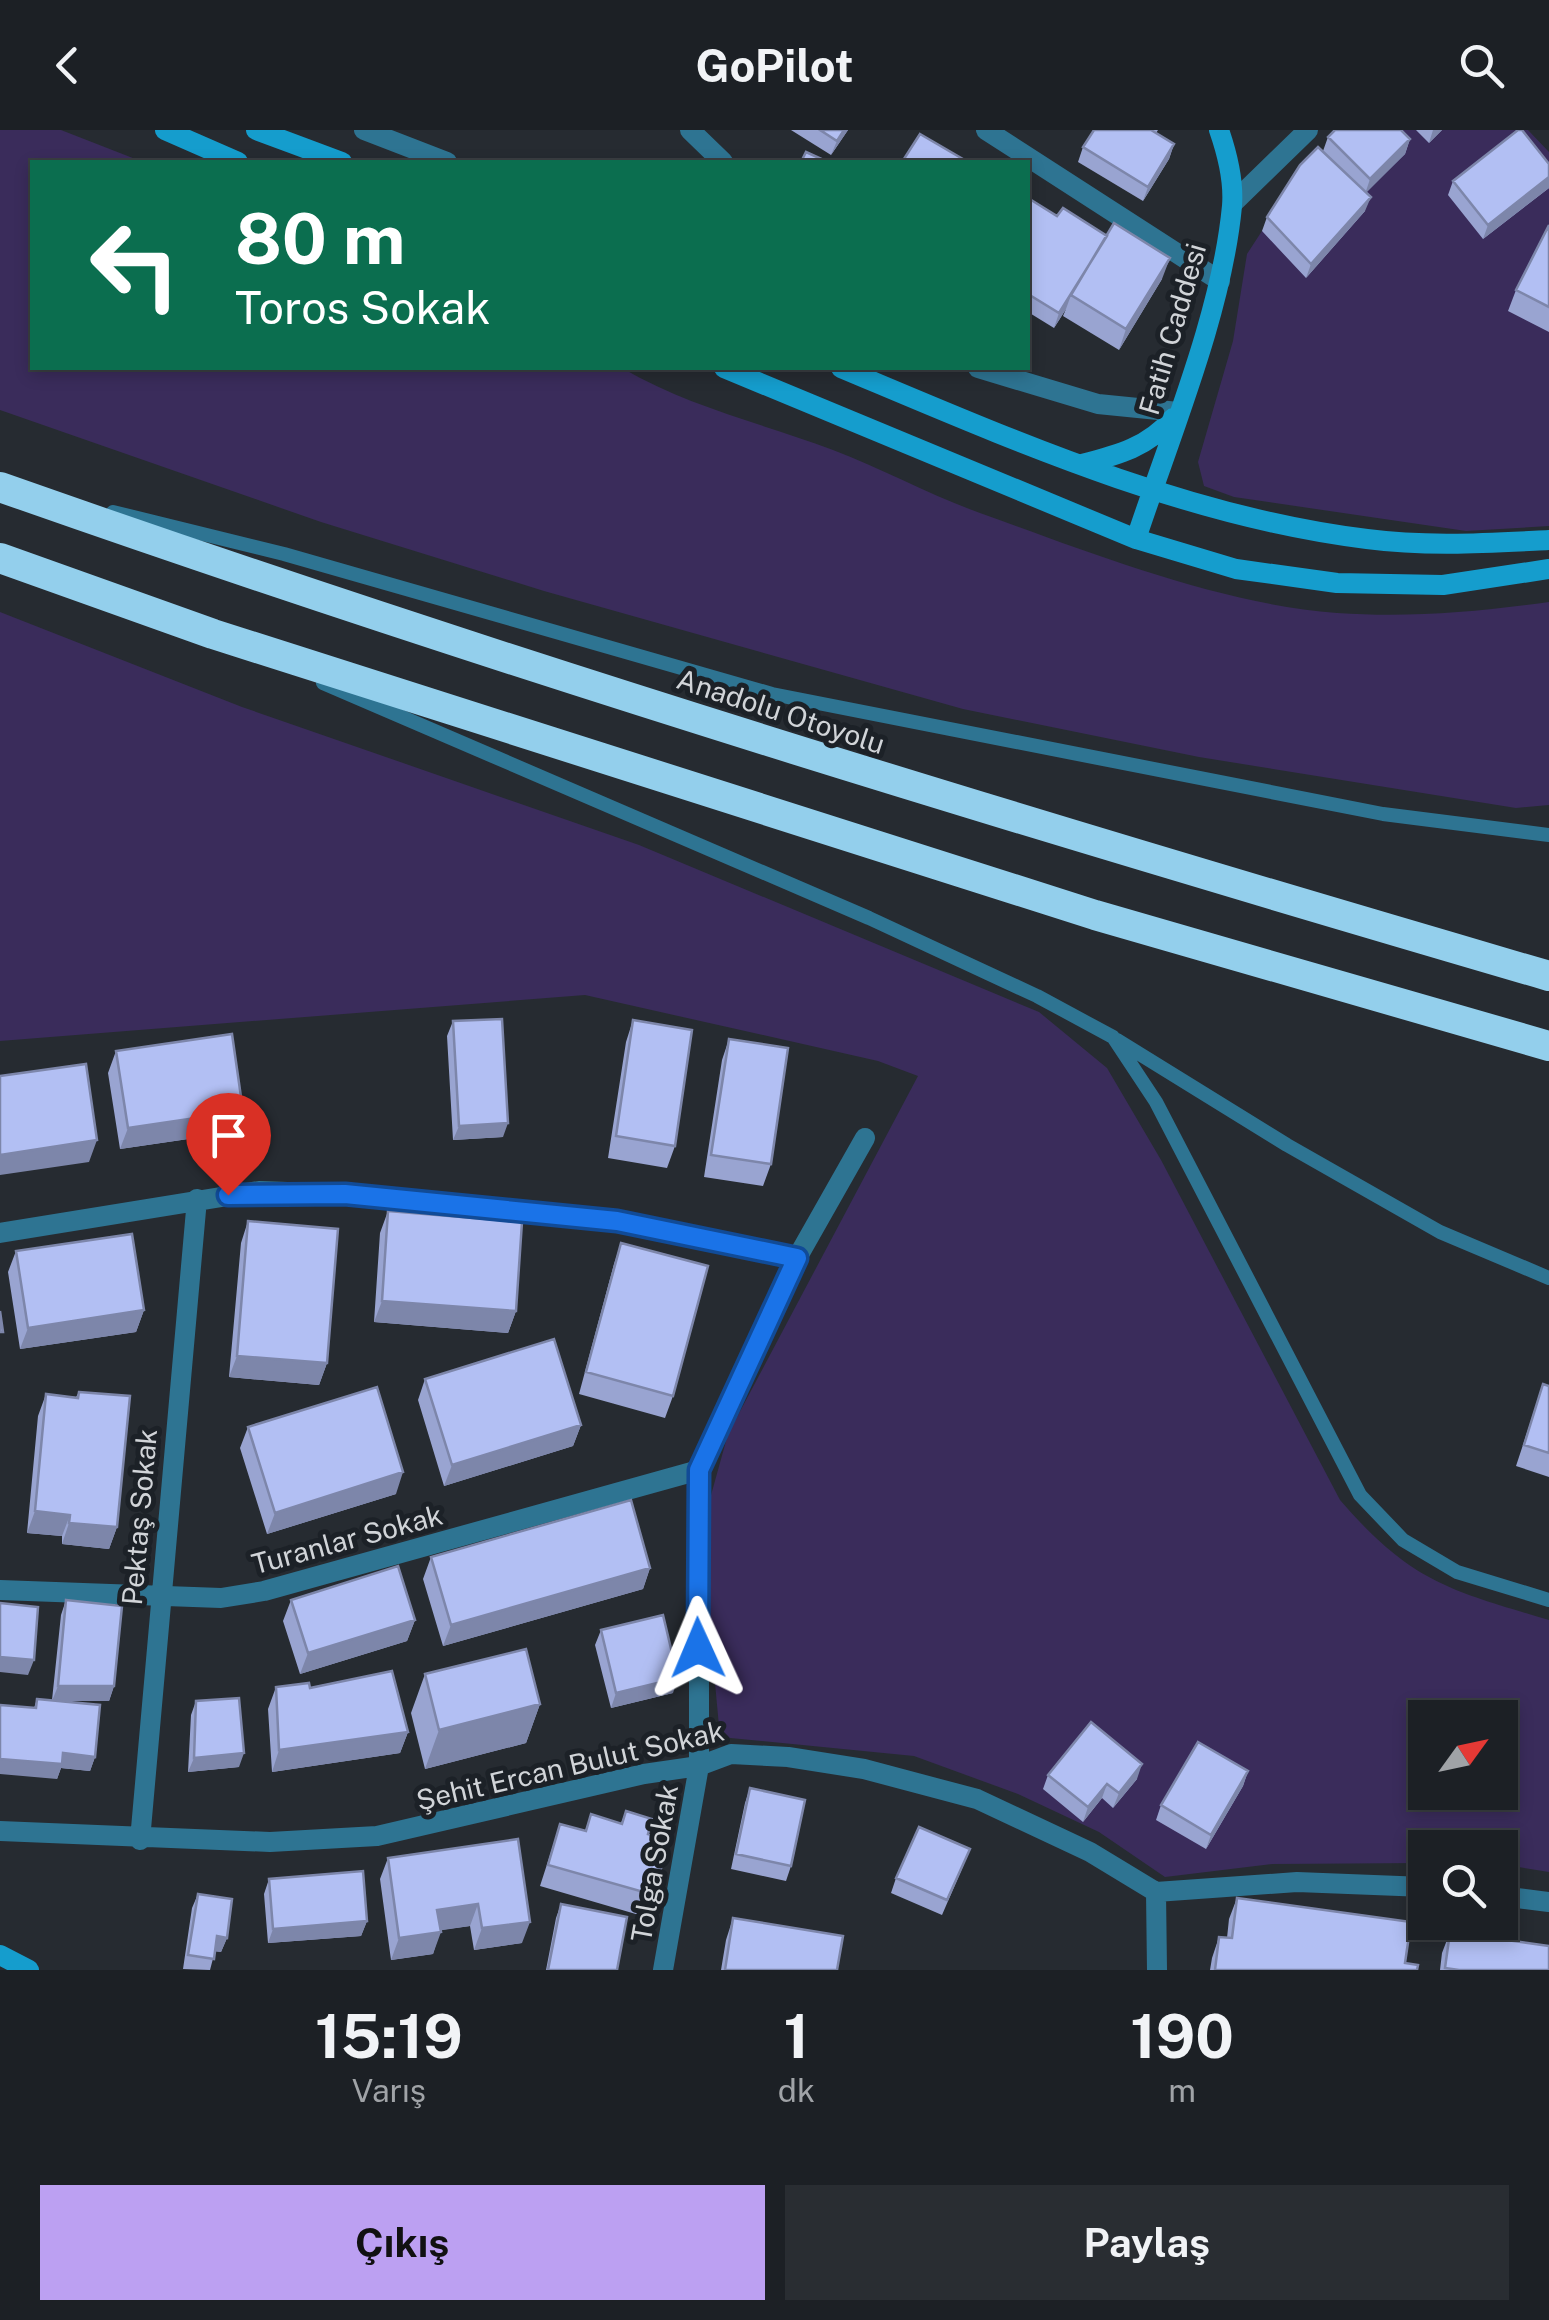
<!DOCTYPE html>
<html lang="tr">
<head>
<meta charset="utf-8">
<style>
	:root { --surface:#1c2025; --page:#292d32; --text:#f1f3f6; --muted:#a0a3a7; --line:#3a3e42; --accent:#bca0f2 }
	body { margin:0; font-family:"Public Sans",sans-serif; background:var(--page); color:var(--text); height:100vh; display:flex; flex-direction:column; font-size:38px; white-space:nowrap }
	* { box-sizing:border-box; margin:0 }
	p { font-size:32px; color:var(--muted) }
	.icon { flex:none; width:55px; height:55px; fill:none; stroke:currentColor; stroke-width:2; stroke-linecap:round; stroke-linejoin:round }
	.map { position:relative; height:1840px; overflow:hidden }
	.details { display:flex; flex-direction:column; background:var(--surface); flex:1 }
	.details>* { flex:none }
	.top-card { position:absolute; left:30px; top:30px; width:1000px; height:210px; border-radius:0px; box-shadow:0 5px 15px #0003,0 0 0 2px var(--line); background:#0b6e4f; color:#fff; overflow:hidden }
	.needle { width:65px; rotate:57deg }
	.fabs { position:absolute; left:1408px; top:1570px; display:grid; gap:20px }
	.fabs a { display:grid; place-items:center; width:110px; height:110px; border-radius:0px; background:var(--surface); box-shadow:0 5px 15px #0003,0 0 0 2px var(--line); font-size:50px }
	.pin { position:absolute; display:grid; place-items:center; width:85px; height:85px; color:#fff; margin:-102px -42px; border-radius:50% 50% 50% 0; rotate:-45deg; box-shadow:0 0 10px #0007 }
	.pin .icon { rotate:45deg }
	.me { position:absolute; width:110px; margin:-55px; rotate:359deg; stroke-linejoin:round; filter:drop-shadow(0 0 8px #0008) }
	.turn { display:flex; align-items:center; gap:35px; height:210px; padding:0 40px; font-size:45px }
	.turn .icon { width:130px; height:130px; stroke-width:2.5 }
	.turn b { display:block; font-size:70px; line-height:85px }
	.eta { display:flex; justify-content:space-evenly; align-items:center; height:170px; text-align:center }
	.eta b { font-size:60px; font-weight:700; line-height:70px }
	.primary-button { display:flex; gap:20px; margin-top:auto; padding:20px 40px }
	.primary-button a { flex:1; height:115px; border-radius:0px; background:var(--accent); color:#111; font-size:40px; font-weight:700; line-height:115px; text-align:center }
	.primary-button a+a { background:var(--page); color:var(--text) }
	header { display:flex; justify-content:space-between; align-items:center; height:130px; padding:0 40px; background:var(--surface); font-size:45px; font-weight:700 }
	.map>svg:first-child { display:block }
	.green { fill:#3a2c5b; fill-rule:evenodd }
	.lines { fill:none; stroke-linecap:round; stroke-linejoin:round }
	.lane { stroke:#2e7492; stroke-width:14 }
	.street { stroke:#2e7492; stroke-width:20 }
	.secondary { stroke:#159dcd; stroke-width:20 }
	.highway { stroke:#93cfec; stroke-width:30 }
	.wall { fill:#99a4d1 }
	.shaded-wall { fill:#7d86aa }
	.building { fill:#b2bff3; stroke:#7d86aa; stroke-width:2.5 }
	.route-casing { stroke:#114b97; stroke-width:25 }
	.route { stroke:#1a73e8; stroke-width:18 }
	.labels { text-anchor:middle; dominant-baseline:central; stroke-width:10; stroke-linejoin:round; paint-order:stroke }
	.street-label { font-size:28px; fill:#d1d4d8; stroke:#1c2127 }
</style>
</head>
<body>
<header><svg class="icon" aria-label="back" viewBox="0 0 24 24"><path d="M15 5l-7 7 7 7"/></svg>GoPilot<svg class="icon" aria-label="search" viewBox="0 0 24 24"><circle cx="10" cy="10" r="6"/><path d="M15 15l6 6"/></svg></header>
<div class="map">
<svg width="1549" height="1840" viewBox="0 0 1549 1840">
	<rect width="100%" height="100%" fill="#262b31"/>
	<path class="green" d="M 0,0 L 61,0 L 143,32 L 32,32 L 32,238 L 622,238 C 689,277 761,293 833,320 C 883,339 930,365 980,383 C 1091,423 1219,474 1337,483 C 1409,488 1478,482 1549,472 L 1549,675 L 1516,678 L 1199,627 L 963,579 L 544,461 L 321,392 L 0,280 Z
		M 1344,0 L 1528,0 L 1549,22 L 1549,396 L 1466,401 L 1234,367 L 1204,356 L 1198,332 L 1233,211 L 1247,124 L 1295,50 Z
		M 0,482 L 242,577 L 639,715 L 1039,882 L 1107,938 L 1161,1030 L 1340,1370 C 1411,1452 1449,1460 1549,1490 L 1549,1742 L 1500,1734 L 1500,1718 L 1425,1718 L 1425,1733 L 1273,1734 L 1165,1747 L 1099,1702 L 1018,1664 L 914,1626 L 720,1607 L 708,1477 L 708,1376 L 728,1304 L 918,946 L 878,931 L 585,865 L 0,911 ZM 1425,1588 L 1500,1588 L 1500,1662 L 1425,1662 Z"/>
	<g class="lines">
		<path class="lane" d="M 113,382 L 284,424 L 772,564 L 1383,684 L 1549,705
			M 323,553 L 869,788 L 1037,866 L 1113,907 L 1156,972 L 1360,1365 L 1403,1410 L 1457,1442 L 1549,1470
			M 1117,910 L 1287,1015 L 1440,1102 L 1549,1148"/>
		<path class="street" d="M 364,0 L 447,32
			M 690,0 L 723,32
			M 986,0 L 1220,151
			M 1233,73 L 1308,0
			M 978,238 L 1098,274 L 1178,282
			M 0,1103 L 259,1061 L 345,1064 L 617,1091 L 797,1128
			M 0,1460 L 221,1468 L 264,1461 L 699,1340
			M 0,1701 L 270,1712 L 377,1706 L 644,1644 L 699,1636 L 731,1624 L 788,1627 L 864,1639 L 977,1669 L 1090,1722 L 1156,1762 L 1297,1752 L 1425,1757
			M 140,1710 L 197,1069
			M 1156,1762 L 1157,1840
			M 1500,1766 L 1549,1772
			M 663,1840 L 699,1636 L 699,1340 L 797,1128 L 865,1008"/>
		<path class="secondary" d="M 165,0 L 238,32
			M 256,0 L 342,32
			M 724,238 L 1136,409 L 1236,439 L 1337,453 L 1443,455 L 1549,439
			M 841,238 C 1008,308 1185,387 1367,409 C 1428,417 1488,413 1549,410
			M 1082,334 C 1118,325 1148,317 1173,288
			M 1136,409 C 1170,306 1222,183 1232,76 C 1234,51 1227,23 1219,0
			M 0,1825 L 29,1840"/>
		<path class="highway" d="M 0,357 C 511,537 1029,694 1549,846
			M 0,428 L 213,504 L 1095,785 L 1549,916"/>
	</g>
	<path class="wall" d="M 791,0 L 848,0 L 831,25 Z
		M 1094,0 L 1158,0 L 1156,3 L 1174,14 L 1169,29 L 1143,71 L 1078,32 L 1083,17 Z
		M 1416,0 L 1442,0 L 1429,13 Z
		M 1328,7 L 1410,9 L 1405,24 L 1366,62 L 1365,81 L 1306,148 L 1262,101 L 1267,87 L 1323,21 Z
		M 1549,34 L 1549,58 L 1483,109 L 1448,65 L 1453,51 Z
		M 1028,68 L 1162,149 L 1119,220 L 1063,186 L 1066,179 L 1054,198 L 1028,182 Z
		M 1549,95 L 1549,202 L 1508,181 L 1516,160 Z
		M 633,890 L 675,1016 L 667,1038 L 608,1028 L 626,912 Z
		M 453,891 L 503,1007 L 453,1010 L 447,906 Z
		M 729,909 L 771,1034 L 763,1056 L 704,1047 L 722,930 Z
		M 116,921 L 243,981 L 236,1002 L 120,1019 L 108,943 Z
		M 388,1081 L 516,1181 L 508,1203 L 374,1192 L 380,1103 Z
		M 248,1091 L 327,1233 L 319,1255 L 229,1247 L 241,1113 Z
		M 621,1113 L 673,1266 L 665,1288 L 579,1264 L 614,1134 Z
		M 16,1121 L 144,1180 L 136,1202 L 20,1219 L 8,1142 Z
		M 425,1249 L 581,1295 L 573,1316 L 444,1356 L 418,1270 Z
		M 1543,1254 L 1549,1256 L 1549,1347 L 1516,1336 Z
		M 79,1262 L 117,1397 L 109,1419 L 62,1414 L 62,1406 L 27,1403 L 38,1286 L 46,1264 L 76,1267 Z
		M 248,1297 L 396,1364 L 267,1404 L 240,1318 Z
		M 431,1427 L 650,1438 L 643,1459 L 443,1516 L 423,1449 Z
		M 66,1470 L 114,1556 L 109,1571 L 54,1571 L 95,1627 L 90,1641 L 61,1638 L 57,1649 L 34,1578 L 37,1569 L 52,1570 L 61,1485 Z
		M 291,1470 L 415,1490 L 407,1511 L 300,1544 L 283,1491 Z
		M 601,1500 L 673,1563 L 611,1578 L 595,1515 Z
		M 425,1544 L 540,1574 L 526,1613 L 425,1639 L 411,1583 Z
		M 276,1557 L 310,1558 L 408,1602 L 400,1623 L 272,1642 L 268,1579 Z
		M 196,1571 L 239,1637 L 188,1642 L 191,1585 Z
		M 1248,1641 L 1243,1656 L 1206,1719 L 1156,1690 L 1161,1675 Z
		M 1048,1645 L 1137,1649 L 1113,1678 L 1102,1668 L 1083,1692 L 1043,1659 Z
		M 750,1658 L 791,1736 L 786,1751 L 731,1739 L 745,1673 Z
		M 626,1681 L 648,1704 L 653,1728 L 654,1765 L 646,1787 L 540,1756 L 560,1694 L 585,1701 L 591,1684 L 621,1693 Z
		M 518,1709 L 522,1813 L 474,1820 L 470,1796 L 440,1800 L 433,1824 L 391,1830 L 380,1749 L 388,1728 Z
		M 964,1734 L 942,1785 L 891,1763 L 896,1748 Z
		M 269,1749 L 367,1791 L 361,1806 L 268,1813 L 264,1764 Z
		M 198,1764 L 227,1808 L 221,1822 L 215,1821 L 210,1840 L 183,1839 L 192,1778 Z
		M 1237,1768 L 1405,1833 L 1417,1840 L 1210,1840 L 1212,1828 L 1219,1807 L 1227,1808 L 1229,1789 Z
		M 561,1774 L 617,1840 L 546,1840 L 556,1788 Z
		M 733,1788 L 837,1840 L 721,1840 L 726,1810 Z
		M 1450,1802 L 1549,1840 L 1440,1840 L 1442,1823 Z"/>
	<path class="shaded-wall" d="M 844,0 L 848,0 L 831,25 L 837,11 Z
		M 1433,0 L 1442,0 L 1429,13 Z
		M 1410,9 L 1405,24 L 1365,64 L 1370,49 Z
		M 1174,14 L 1169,29 L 1143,71 L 1148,57 Z
		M 1549,47 L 1549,58 L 1483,109 L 1488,95 Z
		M 1371,67 L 1365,81 L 1306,148 L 1311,134 Z
		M 1170,128 L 1162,149 L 1119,220 L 1126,199 Z
		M 1071,165 L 1066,179 L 1054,198 L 1059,183 Z
		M 243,981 L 236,1002 L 120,1019 L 128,998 Z
		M 508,993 L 503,1007 L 453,1010 L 459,996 Z
		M 97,1010 L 89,1032 L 0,1045 L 0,1025 Z
		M 382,1171 L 516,1181 L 508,1203 L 374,1192 Z
		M 144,1180 L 136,1202 L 20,1219 L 28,1198 Z
		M 237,1226 L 327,1233 L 319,1255 L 229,1247 Z
		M 581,1295 L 573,1316 L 444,1356 L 452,1335 Z
		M 403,1342 L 396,1364 L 267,1404 L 275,1383 Z
		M 35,1381 L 70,1385 L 62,1406 L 27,1403 Z
		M 69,1393 L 117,1397 L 109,1419 L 62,1414 Z
		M 650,1438 L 643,1459 L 443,1516 L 451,1495 Z
		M 415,1490 L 407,1511 L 300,1544 L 308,1523 Z
		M 0,1527 L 34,1530 L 28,1545 L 0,1542 Z
		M 678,1548 L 673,1563 L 611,1578 L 616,1563 Z
		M 58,1556 L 114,1556 L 109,1571 L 52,1571 Z
		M 540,1574 L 526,1613 L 425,1639 L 439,1600 Z
		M 408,1602 L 400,1623 L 272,1642 L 279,1620 Z
		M 63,1623 L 95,1627 L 90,1641 L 61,1638 L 57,1649 L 0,1644 L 0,1629 Z
		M 244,1623 L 239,1637 L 188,1642 L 194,1628 Z
		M 1142,1634 L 1137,1649 L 1113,1678 L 1119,1663 Z
		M 1248,1641 L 1243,1656 L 1206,1719 L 1211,1705 Z
		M 1107,1654 L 1102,1668 L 1083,1692 L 1088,1677 Z
		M 478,1774 L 470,1796 L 430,1802 L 437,1780 Z
		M 367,1791 L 361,1806 L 268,1813 L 273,1799 Z
		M 530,1792 L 522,1813 L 474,1820 L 482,1798 Z
		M 441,1802 L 433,1824 L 391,1830 L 399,1808 Z
		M 217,1806 L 227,1808 L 221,1822 L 212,1821 Z"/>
	<path class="building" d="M 820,0 L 844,0 L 837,11 Z
		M 1094,0 L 1151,0 L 1174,14 L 1148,57 L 1083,17 Z
		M 1335,0 L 1401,0 L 1410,9 L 1370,49 L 1328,7 Z
		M 1518,0 L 1522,0 L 1549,34 L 1549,47 L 1488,95 L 1453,51 Z
		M 920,4 L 968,32 L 902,32 Z
		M 1318,17 L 1371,67 L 1311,134 L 1267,87 L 1300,35 Z
		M 806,22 L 828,32 L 801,32 Z
		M 1028,68 L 1057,86 L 1063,78 L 1107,106 L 1059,183 L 1028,164 Z
		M 1114,93 L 1170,128 L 1126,199 L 1071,165 Z
		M 1549,95 L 1549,177 L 1516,160 Z
		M 502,889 L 508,993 L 459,996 L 453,891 Z
		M 633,890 L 692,900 L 675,1016 L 616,1006 Z
		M 232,904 L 243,981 L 128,998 L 116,921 Z
		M 729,909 L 788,918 L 771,1034 L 711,1025 Z
		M 86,934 L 97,1010 L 0,1025 L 0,946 Z
		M 388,1081 L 522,1092 L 516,1181 L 382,1171 Z
		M 248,1091 L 338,1099 L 327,1233 L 237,1226 Z
		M 132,1104 L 144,1180 L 28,1198 L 16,1121 Z
		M 621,1113 L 708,1136 L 673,1266 L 586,1242 Z
		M 0,1181 L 3,1202 L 0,1202 Z
		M 554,1209 L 581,1295 L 452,1335 L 425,1249 Z
		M 1543,1254 L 1549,1256 L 1549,1323 L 1524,1315 Z
		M 377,1257 L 403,1342 L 275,1383 L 248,1297 Z
		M 79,1262 L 130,1266 L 117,1397 L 69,1393 L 70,1385 L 35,1381 L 46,1264 L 78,1268 Z
		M 631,1370 L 650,1438 L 451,1495 L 431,1427 Z
		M 398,1436 L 415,1490 L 308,1523 L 291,1470 Z
		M 66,1470 L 122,1476 L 114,1556 L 58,1556 Z
		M 0,1473 L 38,1477 L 34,1530 L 0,1527 Z
		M 663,1485 L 678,1548 L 616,1563 L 601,1500 Z
		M 526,1519 L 540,1574 L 439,1600 L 425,1544 Z
		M 392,1541 L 408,1602 L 279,1620 L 276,1557 L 309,1553 L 310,1558 Z
		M 239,1568 L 244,1623 L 194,1628 L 196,1571 Z
		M 37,1569 L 100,1575 L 95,1627 L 63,1623 L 62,1634 L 0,1629 L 0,1575 L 36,1578 Z
		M 1091,1592 L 1142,1634 L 1119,1663 L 1107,1654 L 1088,1677 L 1048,1645 Z
		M 1198,1612 L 1248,1641 L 1211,1705 L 1161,1675 Z
		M 750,1658 L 805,1670 L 791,1736 L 736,1724 Z
		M 626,1681 L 652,1689 L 648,1704 L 659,1707 L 653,1728 L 663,1731 L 654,1765 L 548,1735 L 560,1694 L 586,1701 L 591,1684 L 622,1694 Z
		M 919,1697 L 970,1719 L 947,1770 L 896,1748 Z
		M 518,1709 L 530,1792 L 482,1798 L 478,1774 L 437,1780 L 441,1802 L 399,1808 L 388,1728 Z
		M 363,1741 L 367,1791 L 273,1799 L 269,1749 Z
		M 198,1764 L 232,1769 L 227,1808 L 217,1806 L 214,1829 L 188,1825 Z
		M 1237,1768 L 1411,1792 L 1405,1833 L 1418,1835 L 1417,1840 L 1215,1840 L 1219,1807 L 1232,1808 Z
		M 561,1774 L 627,1787 L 617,1840 L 548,1840 Z
		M 733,1788 L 843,1806 L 837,1840 L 725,1840 Z
		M 1450,1802 L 1549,1816 L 1549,1840 L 1459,1840 L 1445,1838 Z"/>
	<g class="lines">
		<g class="route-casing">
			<path id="route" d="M 228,1065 L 345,1064 L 617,1091 L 797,1128 L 699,1340 L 698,1518"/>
		</g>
		<use href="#route" class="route"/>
	</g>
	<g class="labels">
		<g class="street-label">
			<text transform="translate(1172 199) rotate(-74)">Fatih Caddesi</text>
			<text transform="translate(781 581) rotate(18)">Anadolu Otoyolu</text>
			<text transform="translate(139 1387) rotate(-85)">Pektaş Sokak</text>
			<text transform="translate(347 1409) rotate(-15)">Turanlar Sokak</text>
			<text transform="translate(570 1635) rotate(-13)">Şehit Ercan Bulut Sokak</text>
			<text transform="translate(654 1733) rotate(-80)">Tolga Sokak</text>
		</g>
	</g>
</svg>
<div class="fabs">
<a><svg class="needle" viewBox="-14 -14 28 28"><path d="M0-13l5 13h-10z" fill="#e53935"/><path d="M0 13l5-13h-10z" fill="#a0a3a7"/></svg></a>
<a><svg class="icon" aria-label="search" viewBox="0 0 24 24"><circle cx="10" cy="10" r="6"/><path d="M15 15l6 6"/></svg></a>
</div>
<div class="pin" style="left:228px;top:1065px;background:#d93025"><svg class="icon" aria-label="arrive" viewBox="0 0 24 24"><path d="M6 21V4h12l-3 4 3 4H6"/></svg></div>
<svg class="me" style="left:698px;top:1518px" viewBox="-20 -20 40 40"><path d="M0-17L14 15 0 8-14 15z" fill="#1a73e8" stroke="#fff" stroke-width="4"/></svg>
<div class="top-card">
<div class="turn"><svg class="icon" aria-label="left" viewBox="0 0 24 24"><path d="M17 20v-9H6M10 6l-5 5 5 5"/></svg><div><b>80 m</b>Toros Sokak</div></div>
</div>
</div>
<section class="details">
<div class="eta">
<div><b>15:19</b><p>Varış</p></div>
<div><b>1</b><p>dk</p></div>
<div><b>190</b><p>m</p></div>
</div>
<div class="primary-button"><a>Çıkış</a><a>Paylaş</a></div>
</section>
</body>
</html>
